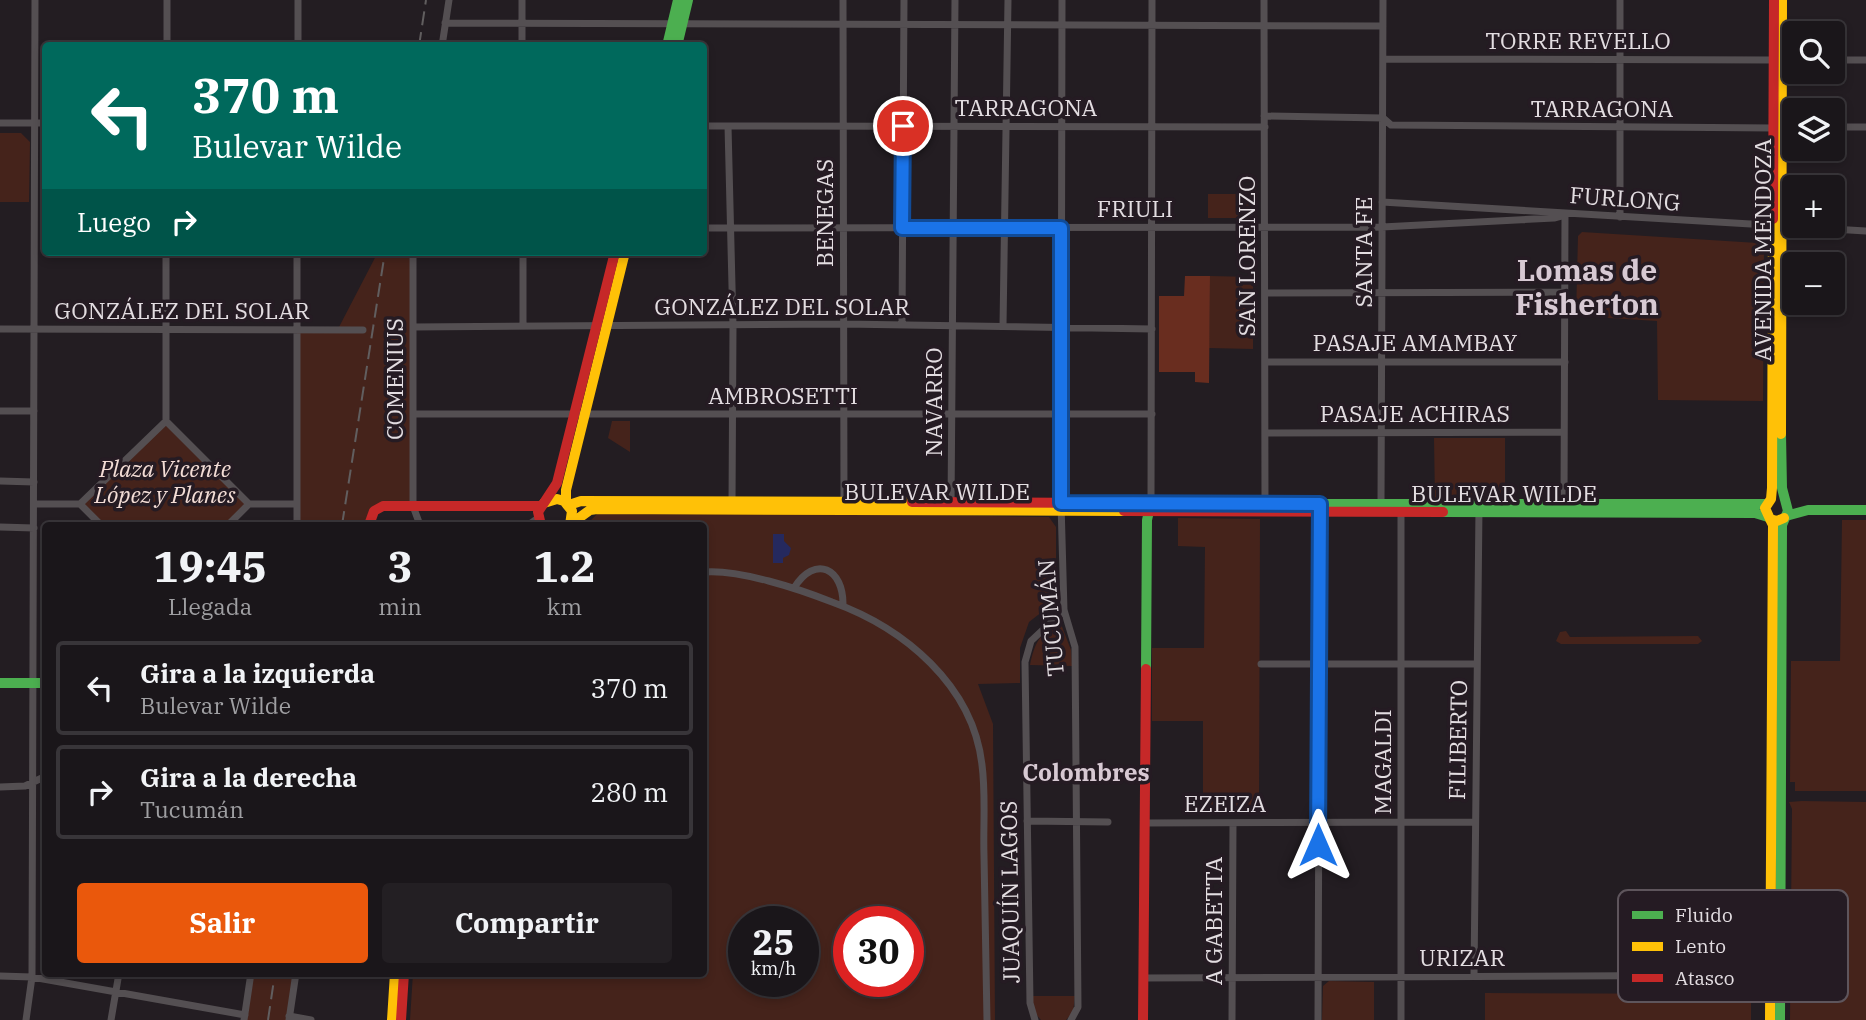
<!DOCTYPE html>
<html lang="es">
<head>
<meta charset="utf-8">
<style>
	:root { --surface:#1a161a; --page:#231f23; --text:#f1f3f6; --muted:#9f9fa2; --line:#383539; --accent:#ea580c }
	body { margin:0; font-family:"IBM Plex Serif",serif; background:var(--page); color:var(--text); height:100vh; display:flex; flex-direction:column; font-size:26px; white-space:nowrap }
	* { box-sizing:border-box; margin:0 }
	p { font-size:23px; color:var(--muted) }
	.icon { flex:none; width:38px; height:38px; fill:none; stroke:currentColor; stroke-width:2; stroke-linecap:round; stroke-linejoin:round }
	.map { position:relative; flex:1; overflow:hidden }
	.drawer { position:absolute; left:42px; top:522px; width:665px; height:455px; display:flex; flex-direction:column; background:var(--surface); border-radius:7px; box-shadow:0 4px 10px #0003,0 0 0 2px var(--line) }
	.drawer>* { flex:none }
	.guide { position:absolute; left:42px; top:42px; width:665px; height:214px; border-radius:7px; box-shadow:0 4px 10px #0003,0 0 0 2px var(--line); background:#00695c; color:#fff; overflow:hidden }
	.tools { position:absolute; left:1782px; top:21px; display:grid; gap:14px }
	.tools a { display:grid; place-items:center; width:63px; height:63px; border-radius:7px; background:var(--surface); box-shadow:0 4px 10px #0003,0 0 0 2px var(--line); font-size:35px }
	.speed { position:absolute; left:728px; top:906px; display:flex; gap:14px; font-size:35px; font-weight:700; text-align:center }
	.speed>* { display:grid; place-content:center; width:91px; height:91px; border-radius:50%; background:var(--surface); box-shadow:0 4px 10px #0003,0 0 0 2px var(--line); line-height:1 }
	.speed small { font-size:18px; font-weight:400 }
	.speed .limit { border:10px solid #d22; background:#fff; color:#111 }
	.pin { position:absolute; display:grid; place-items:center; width:60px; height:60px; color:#fff; margin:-30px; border:4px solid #fff; border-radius:50%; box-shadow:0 2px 7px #0007 }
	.me { position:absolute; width:77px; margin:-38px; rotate:0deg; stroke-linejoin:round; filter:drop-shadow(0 0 5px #0008) }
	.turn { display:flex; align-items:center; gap:24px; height:147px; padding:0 35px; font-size:32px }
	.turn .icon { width:91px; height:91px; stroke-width:2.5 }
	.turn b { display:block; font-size:49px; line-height:60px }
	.then { display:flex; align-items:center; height:66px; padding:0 35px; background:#0003; gap:14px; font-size:26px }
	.eta { display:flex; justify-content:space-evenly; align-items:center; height:119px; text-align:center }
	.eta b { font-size:42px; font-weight:700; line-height:49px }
	.cta { display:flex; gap:14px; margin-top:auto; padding:14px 35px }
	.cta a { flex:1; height:80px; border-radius:7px; background:var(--accent); color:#fff; font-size:28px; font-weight:700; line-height:80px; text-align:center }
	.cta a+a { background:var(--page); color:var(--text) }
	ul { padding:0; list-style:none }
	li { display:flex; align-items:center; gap:21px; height:94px; margin:0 14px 10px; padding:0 21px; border:4px solid var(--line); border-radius:7px }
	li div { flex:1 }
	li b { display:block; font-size:26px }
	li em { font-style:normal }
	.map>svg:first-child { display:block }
	.green { fill:#45231b; fill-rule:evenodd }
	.forest { fill:#692d1f }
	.water { fill:#25295e }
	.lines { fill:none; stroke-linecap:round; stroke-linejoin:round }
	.street { stroke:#544f52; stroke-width:7 }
	.fast { stroke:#4caf50; stroke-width:10 }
	.slow { stroke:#ffc107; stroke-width:10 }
	.jam { stroke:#c62828; stroke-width:10 }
	.rail { stroke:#615e5f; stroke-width:2; stroke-dasharray:14 7; stroke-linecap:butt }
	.route-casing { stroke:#114b97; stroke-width:18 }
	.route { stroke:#1a73e8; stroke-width:12 }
	.labels { text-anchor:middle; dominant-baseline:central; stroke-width:7; stroke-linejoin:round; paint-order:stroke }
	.street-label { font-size:23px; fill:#e3dde1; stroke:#251b23 }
	.park-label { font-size:23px; font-style:italic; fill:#f3ddd6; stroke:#251b23 }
	.neighbourhood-label { font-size:24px; font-weight:bold; fill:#d7c9d3; stroke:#251b23 }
	.district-label { font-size:30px; font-weight:bold; fill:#d7c9d3; stroke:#251b23 }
	.key { fill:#251b23; stroke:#5e555c; stroke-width:2 }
	.key-label { font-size:19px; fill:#e3dde1 }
</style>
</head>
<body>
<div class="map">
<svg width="1866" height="1020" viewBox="0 0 1866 1020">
	<rect width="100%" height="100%" fill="#231d22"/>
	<path class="green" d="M 0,133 L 21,133 L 30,142 L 29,202 L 0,202 Z
		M 1208,194 L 1253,194 L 1253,218 L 1208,218 Z
		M 1582,232 L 1758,243 L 1764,249 L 1763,401 L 1658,400 L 1657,321 L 1576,316 L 1578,236 Z
		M 378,252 L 413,252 L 413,506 L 383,506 L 369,525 L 297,525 L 297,329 L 338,329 Z
		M 1210,276 L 1253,277 L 1253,349 L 1209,348 Z
		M 166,421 L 249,504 L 228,525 L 101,525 L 80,504 Z
		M 612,421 L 630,421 L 630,452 L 608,438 Z
		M 1434,438 L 1505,438 L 1505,500 L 1435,501 Z
		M 826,513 L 1049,517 L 1056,527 L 1056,601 L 1029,622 L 1020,648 L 1020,683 L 978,684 L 993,724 L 995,1020 L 410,1020 L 413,973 L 704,973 L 704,525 L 586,525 L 597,514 ZM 744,922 L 803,922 L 803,982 L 744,982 ZM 849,922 L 908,922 L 908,982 L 849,982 Z
		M 1178,518 L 1260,519 L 1259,811 L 1203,811 L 1203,721 L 1152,721 L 1152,648 L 1204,648 L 1205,547 L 1178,546 Z
		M 1842,520 L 1866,520 L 1866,791 L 1795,791 L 1795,782 L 1790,782 L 1791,661 L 1840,661 Z
		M 1061,624 L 1071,650 L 1072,666 L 1030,665 C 1034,645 1040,630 1061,624 Z
		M 1566,631 L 1570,637 L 1698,636 L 1702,641 L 1698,644 L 1561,644 L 1556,641 L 1560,632 Z
		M 1802,801 L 1866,802 L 1866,1020 L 1790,1020 L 1792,809 L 1789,802 Z
		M 251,973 L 296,973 L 289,1020 L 244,1020 Z
		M 1329,981 L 1374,982 L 1374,1020 L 1322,1020 L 1323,986 Z
		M 1485,993 L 1751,994 L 1751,1020 L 1485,1020 Z
		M 1032,996 L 1075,996 L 1073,1012 L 1066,1020 L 1041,1020 L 1034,1012 Z"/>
	<path class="forest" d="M 1185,276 L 1210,276 L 1209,383 L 1195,382 L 1195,372 L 1159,372 L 1159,296 L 1184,296 Z"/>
	<path class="water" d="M 773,534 L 784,534 L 784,541 L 791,548 L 789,555 L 783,558 L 783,563 L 773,563 Z"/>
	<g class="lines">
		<path class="street" d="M 522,0 L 522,46
			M 843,0 L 844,507
			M 1062,0 L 1061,503 L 1064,610 L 1075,647 L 1078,1007 L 1071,1020
			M 1264,0 L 1265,507
			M 445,23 L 1383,26
			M 167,46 L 167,0
			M 298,46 L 298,0
			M 442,46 L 449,0
			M 1383,59 L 1773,60
			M 1782,60 L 1794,60
			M 1832,60 L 1866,60
			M 1264,116 L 1383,118 L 1391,125 L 1773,128
			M 0,123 L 46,123
			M 704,126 L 1265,127
			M 728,126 L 733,326 L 732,504
			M 1781,127 L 1794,127
			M 1832,127 L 1866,127
			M 1382,202 L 1866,231
			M 1620,217 L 1620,0
			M 704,228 L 1382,227 L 1554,218 L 1565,215
			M 413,252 L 413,506 L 420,525
			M 523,252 L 523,326
			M 1265,293 L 1565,292
			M 902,325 L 904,0
			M 1003,326 L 1008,0
			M 413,327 L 844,324 L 1152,329
			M 0,329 L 363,330
			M 1265,362 L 1565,362
			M 0,411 L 34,411
			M 413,414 L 1152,414
			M 166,421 L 166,252
			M 1265,433 L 1564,432
			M 0,481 L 34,482
			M 1151,503 L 1152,0
			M 34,504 L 80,504
			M 1381,504 L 1383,0
			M 1564,505 L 1565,215
			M 951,507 L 955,0
			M 101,525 L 80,504 L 166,421 L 249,504 L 297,504
			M 228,525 L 249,504
			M 297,525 L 297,252
			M 528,525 L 538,518
			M 0,527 L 34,528
			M 704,572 C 739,569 799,589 832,602 C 904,628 973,685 982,765 C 986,795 983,826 984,856 C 985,910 986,965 987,1020
			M 794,588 C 815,554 844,568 843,606
			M 1261,664 L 1477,664
			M 0,787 L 25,786 L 46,776
			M 1027,821 L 1108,822
			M 1144,823 L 1475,822
			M 0,976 L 32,977 L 245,1015
			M 1474,976 L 1479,508
			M 1143,978 L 1770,975
			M 289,1016 L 311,1020
			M 26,1020 L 32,977 L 35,0
			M 111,1020 L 119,973
			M 244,1020 L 251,973
			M 289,1020 L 296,973
			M 1035,1020 L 1030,1003 L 1025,662 L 1031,641 L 1064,610
			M 1232,1020 L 1233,823
			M 1318,1020 L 1320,510
			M 1401,1020 L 1401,510"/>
		<path class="fast" d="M 667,46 L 678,0
			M 677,46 L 688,0
			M 1275,504 L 1767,504
			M 1443,512 L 1755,513 L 1768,517
			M 1786,516 L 1808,510 L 1866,510
			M 1146,669 L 1147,520 L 1150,507
			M 0,683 L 46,683
			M 1780,1020 L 1782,525 L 1788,511 L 1782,488 L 1781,434"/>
		<path class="slow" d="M 1773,219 L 1772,488 L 1771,499 L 1765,508 L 1770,519 L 1777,521 L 1784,518
			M 1781,434 L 1782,0
			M 566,502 L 566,490 L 625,252
			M 544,503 L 557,499 L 564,501 L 572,511 L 570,525
			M 569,505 L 581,501 L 912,502
			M 1770,519 L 1773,525 L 1770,1020
			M 572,523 L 590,510 L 597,509 L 1124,511
			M 392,1020 L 395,973"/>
		<path class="jam" d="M 1773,219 L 1774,0
			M 912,502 L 1275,504
			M 1124,511 L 1443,512
			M 369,525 L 374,511 L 383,506 L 541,506
			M 541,525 L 538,512 L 557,483 L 615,252
			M 401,1020 L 404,973
			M 1143,1020 L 1146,669"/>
		<path class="rail" d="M 419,46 L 426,0
			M 342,525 L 385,252
			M 268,1020 L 275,973"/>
	</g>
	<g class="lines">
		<g class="route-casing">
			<path id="route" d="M 903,126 L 902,228 L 1061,228 L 1061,503 L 1320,504 L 1318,845"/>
		</g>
		<use href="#route" class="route"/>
	</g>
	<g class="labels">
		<g class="street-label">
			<text x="1578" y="40">TORRE REVELLO</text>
			<text x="1026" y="107">TARRAGONA</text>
			<text x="1602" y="108">TARRAGONA</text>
			<text transform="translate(1625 198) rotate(4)">FURLONG</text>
			<text x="1135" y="208">FRIULI</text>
			<text transform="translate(824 213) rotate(-90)">BENEGAS</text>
			<text transform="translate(1762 250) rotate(-90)">AVENIDA MENDOZA</text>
			<text transform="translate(1363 252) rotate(-90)">SANTA FE</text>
			<text transform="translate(1246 256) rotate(-90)">SAN LORENZO</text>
			<text x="782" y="306">GONZÁLEZ DEL SOLAR</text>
			<text x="182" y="310">GONZÁLEZ DEL SOLAR</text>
			<text x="1415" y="342">PASAJE AMAMBAY</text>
			<text transform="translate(394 379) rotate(-90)">COMENIUS</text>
			<text x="783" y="395">AMBROSETTI</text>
			<text transform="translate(933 402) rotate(-90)">NAVARRO</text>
			<text x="1415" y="413">PASAJE ACHIRAS</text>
			<text x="937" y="491">BULEVAR WILDE</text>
			<text x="1504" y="493">BULEVAR WILDE</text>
			<text transform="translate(1050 618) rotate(-95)">TUCUMÁN</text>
			<text transform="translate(1457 740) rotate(-89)">FILIBERTO</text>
			<text transform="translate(1382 762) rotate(-90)">MAGALDI</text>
			<text x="1225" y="803">EZEIZA</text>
			<text transform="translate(1009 892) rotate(-91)">JUAQUÍN LAGOS</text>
			<text transform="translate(1213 921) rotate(-90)">A GABETTA</text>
			<text x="1462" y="957">URIZAR</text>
		</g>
		<g class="park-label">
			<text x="165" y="468">Plaza Vicente<tspan x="165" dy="26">López y Planes</tspan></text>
		</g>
		<g class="neighbourhood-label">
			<text x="1086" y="772">Colombres</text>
		</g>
		<g class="district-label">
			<text x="1587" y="269">Lomas de<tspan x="1587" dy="34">Fisherton</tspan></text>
		</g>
	</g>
	<rect x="1618" y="890" width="230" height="112" rx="10" class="key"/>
	<rect x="1632" y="911" width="31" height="8" fill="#4caf50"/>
	<rect x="1632" y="942" width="31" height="9" fill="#ffc107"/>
	<rect x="1632" y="974" width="31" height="8" fill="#c62828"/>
	<g class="key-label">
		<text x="1675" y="922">Fluido</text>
		<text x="1675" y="953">Lento</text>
		<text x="1675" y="985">Atasco</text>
	</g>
</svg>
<div class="tools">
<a><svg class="icon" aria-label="search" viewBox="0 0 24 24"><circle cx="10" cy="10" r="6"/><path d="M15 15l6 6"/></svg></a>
<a><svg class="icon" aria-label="layers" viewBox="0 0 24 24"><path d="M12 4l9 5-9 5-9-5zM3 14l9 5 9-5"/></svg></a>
<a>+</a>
<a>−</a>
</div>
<div class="speed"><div>25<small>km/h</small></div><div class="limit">30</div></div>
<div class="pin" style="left:903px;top:126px;background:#d93025"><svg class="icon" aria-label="arrive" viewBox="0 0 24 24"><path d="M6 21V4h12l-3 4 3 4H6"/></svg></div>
<svg class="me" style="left:1318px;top:845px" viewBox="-20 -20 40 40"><path d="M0-17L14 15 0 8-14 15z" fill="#1a73e8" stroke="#fff" stroke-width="4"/></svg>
<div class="guide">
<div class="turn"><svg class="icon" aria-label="left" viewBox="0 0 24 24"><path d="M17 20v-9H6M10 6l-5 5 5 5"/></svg><div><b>370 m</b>Bulevar Wilde</div></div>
<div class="then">Luego<svg class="icon" aria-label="right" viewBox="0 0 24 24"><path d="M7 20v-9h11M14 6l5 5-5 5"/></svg></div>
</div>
<section class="drawer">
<div class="eta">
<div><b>19:45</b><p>Llegada</p></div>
<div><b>3</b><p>min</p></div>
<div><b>1.2</b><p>km</p></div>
</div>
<ul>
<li><svg class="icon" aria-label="left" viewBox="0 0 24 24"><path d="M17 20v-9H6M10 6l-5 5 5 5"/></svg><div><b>Gira a la izquierda</b><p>Bulevar Wilde</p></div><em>370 m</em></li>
<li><svg class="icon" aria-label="right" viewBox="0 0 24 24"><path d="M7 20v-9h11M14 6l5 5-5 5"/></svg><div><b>Gira a la derecha</b><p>Tucumán</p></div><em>280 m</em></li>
</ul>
<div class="cta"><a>Salir</a><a>Compartir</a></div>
</section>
</div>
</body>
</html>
